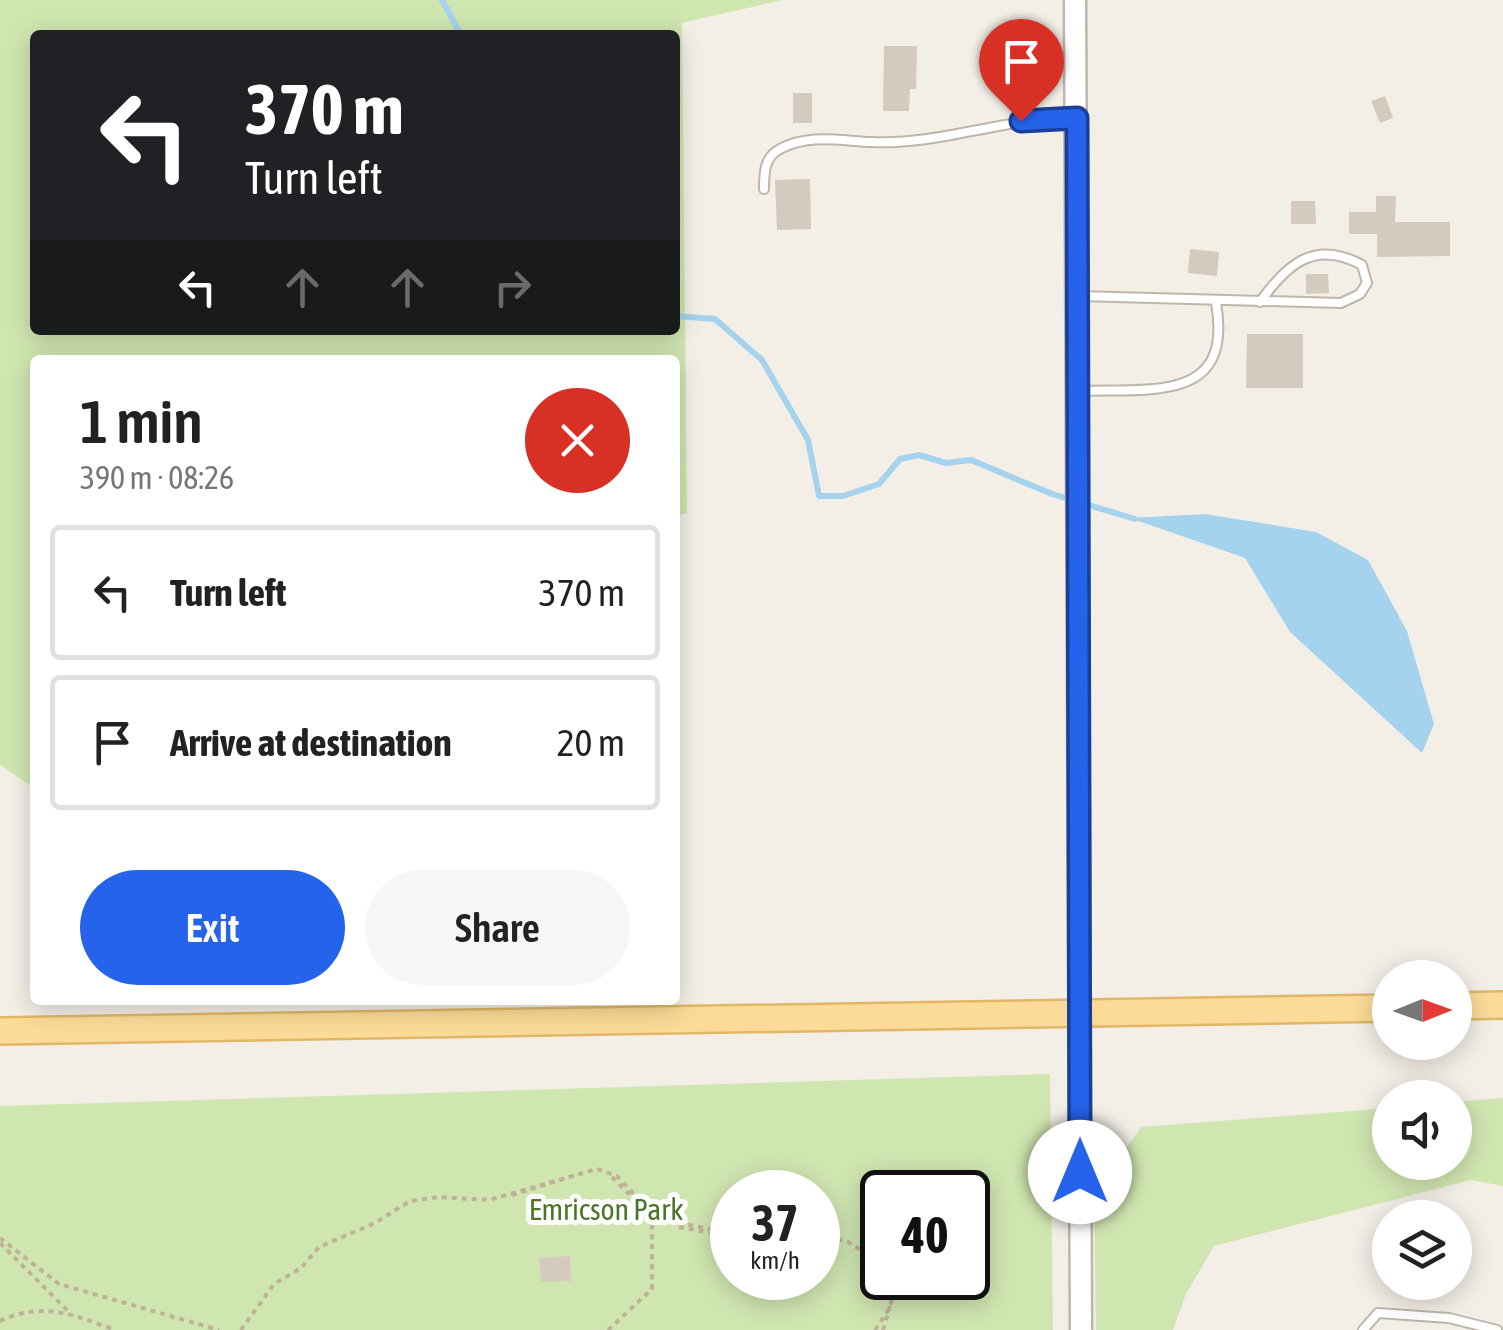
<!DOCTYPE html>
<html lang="en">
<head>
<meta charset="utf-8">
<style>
	:root { --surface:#fff; --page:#f6f6f6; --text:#222; --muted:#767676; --line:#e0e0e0; --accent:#2563eb }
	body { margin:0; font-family:"Asap Condensed",sans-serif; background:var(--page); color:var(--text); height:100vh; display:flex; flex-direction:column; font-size:38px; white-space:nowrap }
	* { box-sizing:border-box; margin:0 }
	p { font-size:32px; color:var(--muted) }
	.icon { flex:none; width:55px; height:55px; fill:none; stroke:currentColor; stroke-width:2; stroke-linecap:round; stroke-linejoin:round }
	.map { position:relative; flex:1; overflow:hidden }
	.drawer { position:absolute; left:30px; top:355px; width:650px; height:650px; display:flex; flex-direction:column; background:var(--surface); border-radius:10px; box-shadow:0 5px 25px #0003 }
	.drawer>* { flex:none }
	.hud { position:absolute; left:30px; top:30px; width:650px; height:305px; border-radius:10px; box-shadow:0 5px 25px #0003; background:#202124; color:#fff; overflow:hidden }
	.needle { width:65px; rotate:89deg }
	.buttons { position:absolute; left:1372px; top:960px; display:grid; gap:20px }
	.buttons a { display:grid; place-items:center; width:100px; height:100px; border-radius:50%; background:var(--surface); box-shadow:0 5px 25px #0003; font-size:50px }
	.speed { position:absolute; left:710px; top:1170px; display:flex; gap:20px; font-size:50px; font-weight:700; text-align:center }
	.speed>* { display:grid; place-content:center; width:130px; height:130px; border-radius:50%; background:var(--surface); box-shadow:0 5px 25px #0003; line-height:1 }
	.speed small { font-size:25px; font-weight:400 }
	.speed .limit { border:5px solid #111; border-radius:15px; background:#fff; color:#111 }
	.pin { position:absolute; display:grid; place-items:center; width:85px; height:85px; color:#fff; margin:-102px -42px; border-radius:50% 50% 50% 0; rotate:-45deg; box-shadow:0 0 10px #0007 }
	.pin .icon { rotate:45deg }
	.me { position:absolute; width:110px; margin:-55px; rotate:0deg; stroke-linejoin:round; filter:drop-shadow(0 0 8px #0008) }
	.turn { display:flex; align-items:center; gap:35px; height:210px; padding:0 50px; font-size:45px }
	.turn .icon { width:130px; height:130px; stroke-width:2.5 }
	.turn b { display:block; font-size:70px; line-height:85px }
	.lanes { display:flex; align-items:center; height:95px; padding:0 50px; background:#0003; justify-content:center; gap:50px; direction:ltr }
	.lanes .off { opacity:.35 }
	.round { display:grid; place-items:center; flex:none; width:105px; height:105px; border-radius:52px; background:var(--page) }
	.headline { display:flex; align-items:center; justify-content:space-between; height:170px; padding:0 50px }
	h1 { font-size:60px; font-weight:600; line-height:75px }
	.button { display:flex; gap:20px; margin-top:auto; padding:20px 50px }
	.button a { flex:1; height:115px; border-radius:60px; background:var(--accent); color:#fff; font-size:40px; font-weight:600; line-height:115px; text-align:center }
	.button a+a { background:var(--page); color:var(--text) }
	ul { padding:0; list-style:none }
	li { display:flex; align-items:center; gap:30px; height:135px; margin:0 20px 15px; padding:0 30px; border:5px solid var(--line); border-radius:10px }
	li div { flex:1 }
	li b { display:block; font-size:38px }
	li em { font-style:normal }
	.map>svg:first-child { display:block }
	.green { fill:#d0e6b1; fill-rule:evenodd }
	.water { fill:#a5d3ee }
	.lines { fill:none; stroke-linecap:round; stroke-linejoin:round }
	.stream { stroke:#a5d3ee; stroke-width:6 }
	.building { fill:#d4cabd }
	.service-casing { stroke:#beb6aa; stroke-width:12 }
	.tertiary-casing { stroke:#beb6aa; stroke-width:25 }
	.primary-casing { stroke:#e1b767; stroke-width:30 }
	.path { stroke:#c0b19b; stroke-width:4; stroke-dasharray:5 5; stroke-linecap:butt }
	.service { stroke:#fff; stroke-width:8 }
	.tertiary { stroke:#fff; stroke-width:20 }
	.primary { stroke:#fbdb97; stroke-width:25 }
	.route-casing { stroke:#184099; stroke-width:25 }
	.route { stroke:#2563eb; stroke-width:18 }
	.labels { text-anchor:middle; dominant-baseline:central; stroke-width:10; stroke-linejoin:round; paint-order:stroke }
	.park-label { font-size:30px; fill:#4a762b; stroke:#fff }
</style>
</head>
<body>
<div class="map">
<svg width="1503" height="1330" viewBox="0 0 1503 1330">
	<rect width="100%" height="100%" fill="#f3efe7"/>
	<path class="green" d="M 0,0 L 783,0 L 682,23 L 687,513 L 675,516 L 675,360 L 35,360 L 35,789 L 0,765 ZM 35,35 L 675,35 L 675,330 L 35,330 Z
		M 1050,1074 L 1053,1330 L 0,1330 L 0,1106 ZM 732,1192 L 818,1192 L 818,1278 L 732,1278 ZM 882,1192 L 968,1192 L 968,1278 L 882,1278 Z
		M 1503,1098 L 1503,1186 L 1471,1180 L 1214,1246 L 1186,1294 L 1173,1330 L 1096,1330 L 1094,1194 L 1141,1127 L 1390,1108 L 1390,1162 L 1455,1162 L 1455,1102 Z"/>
	<path class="water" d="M 1205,514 L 1316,532 L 1368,560 L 1407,631 L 1434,724 L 1422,753 L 1290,632 L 1245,558 L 1130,518 Z"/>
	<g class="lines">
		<path class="stream" d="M 442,0 L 461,35
			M 675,316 L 715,319 L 762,360 L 808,440 L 819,496 L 843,496 L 879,484 L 900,459 L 919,455 L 946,463 L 971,460 L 1052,494 L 1135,519"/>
	</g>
	<path class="building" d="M 884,46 L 917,46 L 916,89 L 910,89 L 909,111 L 883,111 Z
		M 793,93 L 812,93 L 812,123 L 793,123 Z
		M 1385,96 L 1393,118 L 1380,123 L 1371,101 Z
		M 810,179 L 811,229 L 777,230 L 775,180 Z
		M 1376,196 L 1396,196 L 1395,222 L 1450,222 L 1450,256 L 1377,257 L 1377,234 L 1349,234 L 1349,212 L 1376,212 Z
		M 1291,201 L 1315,201 L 1316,224 L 1291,224 Z
		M 1190,249 L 1219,252 L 1217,276 L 1188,273 Z
		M 1306,274 L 1328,274 L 1329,293 L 1306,294 Z
		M 1247,334 L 1303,334 L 1303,388 L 1246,388 Z
		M 570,1256 L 571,1281 L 541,1282 L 539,1258 Z"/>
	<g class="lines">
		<g class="service-casing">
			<path id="service" d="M 764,189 C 764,174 764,157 780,149 C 808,133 842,141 872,142 C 940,145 1004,118 1072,118
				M 1078,296 L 1341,303 L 1360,294 L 1367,283 L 1362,265 C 1315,239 1287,264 1260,302
				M 1078,391 C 1150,388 1234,404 1216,303
				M 1363,1330 L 1378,1313 L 1449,1318 L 1497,1330"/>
		</g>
		<g class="tertiary-casing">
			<path id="tertiary" d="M 1075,0 L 1081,1330"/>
		</g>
		<g class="primary-casing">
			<path id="primary" d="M 1455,1006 L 1503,1005
				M 0,1031 L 1390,1008"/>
		</g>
		<path class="path" d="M 612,1177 L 652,1217 L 665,1222
			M 512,1195 L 579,1174
			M 679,1227 L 732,1237
			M 818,1234 L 848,1242 L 882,1263
			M 0,1238 L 59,1284 L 219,1330
			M 0,1243 L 67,1310
			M 0,1321 C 43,1301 74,1315 115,1330
			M 241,1330 L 274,1284 L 301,1268 L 319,1247 L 375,1223 L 410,1201 L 438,1197 L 489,1200 L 597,1169 L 617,1176 L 652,1213 L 667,1220 L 732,1234
			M 608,1330 L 652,1289 L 652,1216
			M 875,1330 L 891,1306 L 891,1278
			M 883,1330 L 898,1278"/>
		<use href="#service" class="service"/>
		<use href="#tertiary" class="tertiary"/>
		<use href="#primary" class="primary"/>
	</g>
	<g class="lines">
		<g class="route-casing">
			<path id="route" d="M 1021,121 L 1077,118 L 1080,1172"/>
		</g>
		<use href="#route" class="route"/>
	</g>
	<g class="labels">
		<g class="park-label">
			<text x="606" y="1209">Emricson Park</text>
		</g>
	</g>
</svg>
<div class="buttons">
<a><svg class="needle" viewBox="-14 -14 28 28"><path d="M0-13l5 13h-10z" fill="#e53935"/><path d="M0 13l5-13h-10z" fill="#767676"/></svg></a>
<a><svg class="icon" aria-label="sound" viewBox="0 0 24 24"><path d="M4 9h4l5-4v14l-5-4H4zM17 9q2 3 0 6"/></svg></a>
<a><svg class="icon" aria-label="layers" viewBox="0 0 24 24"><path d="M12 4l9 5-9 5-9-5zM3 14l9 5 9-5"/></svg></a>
</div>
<div class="speed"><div>37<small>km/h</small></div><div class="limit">40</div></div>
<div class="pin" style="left:1021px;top:121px;background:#d93025"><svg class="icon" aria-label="arrive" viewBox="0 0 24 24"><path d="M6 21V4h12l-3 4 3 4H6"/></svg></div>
<svg class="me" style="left:1080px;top:1172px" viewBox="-20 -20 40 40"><circle r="19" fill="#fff"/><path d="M0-13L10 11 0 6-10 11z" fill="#2563eb"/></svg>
<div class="hud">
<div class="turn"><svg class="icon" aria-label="left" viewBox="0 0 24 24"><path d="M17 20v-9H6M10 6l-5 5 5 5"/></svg><div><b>370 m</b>Turn left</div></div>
<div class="lanes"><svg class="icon" aria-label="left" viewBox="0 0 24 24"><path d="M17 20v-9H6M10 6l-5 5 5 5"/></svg><svg class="icon off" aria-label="ahead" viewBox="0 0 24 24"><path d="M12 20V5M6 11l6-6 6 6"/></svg><svg class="icon off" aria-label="ahead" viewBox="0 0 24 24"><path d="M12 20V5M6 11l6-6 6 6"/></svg><svg class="icon off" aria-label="right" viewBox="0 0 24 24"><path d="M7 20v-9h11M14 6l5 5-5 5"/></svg></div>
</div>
<section class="drawer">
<div class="headline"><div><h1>1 min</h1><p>390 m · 08:26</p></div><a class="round" style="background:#d93025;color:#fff"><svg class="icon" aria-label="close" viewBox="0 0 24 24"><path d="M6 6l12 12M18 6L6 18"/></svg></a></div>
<ul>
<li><svg class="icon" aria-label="left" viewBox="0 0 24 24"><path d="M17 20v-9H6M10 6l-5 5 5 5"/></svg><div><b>Turn left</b></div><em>370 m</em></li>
<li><svg class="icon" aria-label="arrive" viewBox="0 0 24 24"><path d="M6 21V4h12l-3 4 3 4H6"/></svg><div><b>Arrive at destination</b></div><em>20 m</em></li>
</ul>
<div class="button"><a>Exit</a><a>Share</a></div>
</section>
</div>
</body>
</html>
